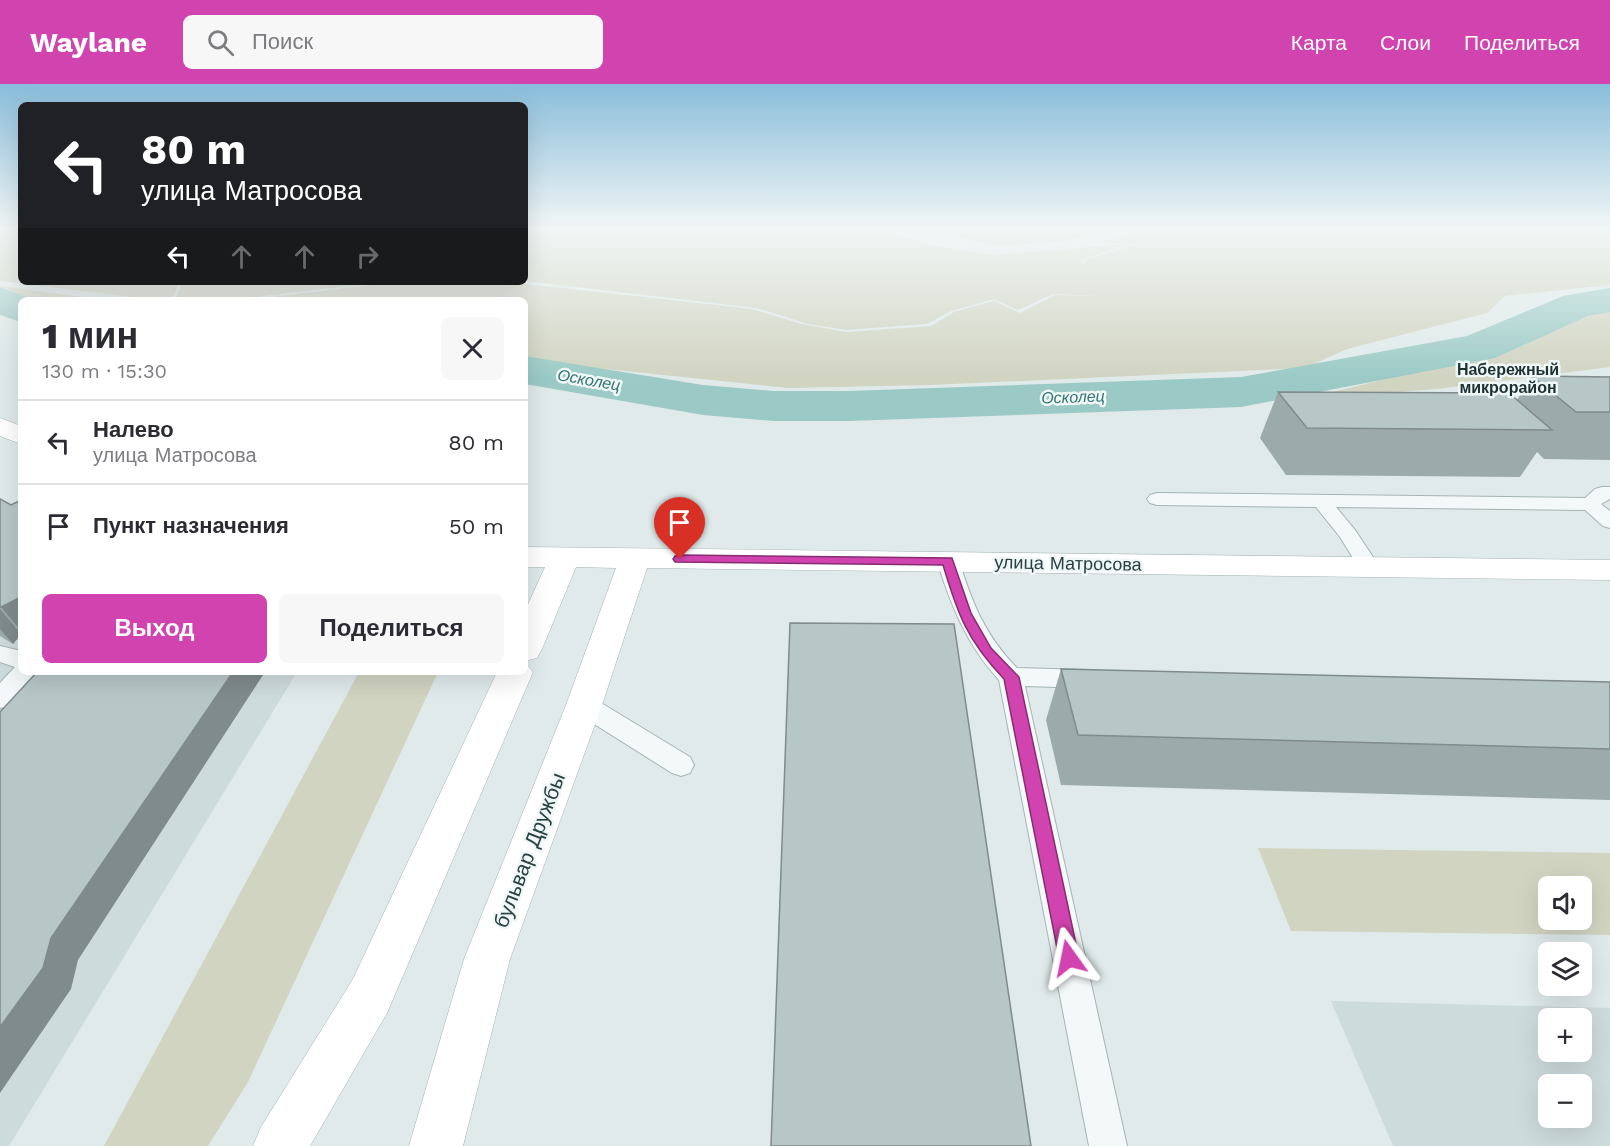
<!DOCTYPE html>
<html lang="ru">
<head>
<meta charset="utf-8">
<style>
	:root { --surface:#fff; --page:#f7f7f7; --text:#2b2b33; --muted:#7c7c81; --line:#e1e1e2; --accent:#d143ae }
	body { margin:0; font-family:"Work Sans",sans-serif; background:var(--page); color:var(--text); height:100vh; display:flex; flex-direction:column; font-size:22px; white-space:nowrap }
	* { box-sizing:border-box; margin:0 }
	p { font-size:20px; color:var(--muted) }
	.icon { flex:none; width:33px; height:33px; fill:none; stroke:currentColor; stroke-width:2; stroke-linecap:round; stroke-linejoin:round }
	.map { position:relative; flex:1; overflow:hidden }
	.side { position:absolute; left:18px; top:213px; width:510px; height:378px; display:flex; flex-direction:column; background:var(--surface); border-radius:9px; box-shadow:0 6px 24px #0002 }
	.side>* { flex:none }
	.top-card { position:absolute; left:18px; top:18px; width:510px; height:183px; border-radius:9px; box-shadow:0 6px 24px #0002; background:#202124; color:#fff; overflow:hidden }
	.tools { position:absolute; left:1538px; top:792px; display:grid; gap:12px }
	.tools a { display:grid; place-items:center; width:54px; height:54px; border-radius:9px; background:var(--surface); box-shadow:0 6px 24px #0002; font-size:30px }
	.pin { position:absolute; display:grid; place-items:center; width:51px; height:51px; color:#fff; margin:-62px -26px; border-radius:50% 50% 50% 0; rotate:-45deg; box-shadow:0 0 6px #0007 }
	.pin .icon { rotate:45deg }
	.me { position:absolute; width:66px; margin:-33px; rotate:348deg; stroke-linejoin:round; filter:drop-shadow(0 0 4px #0008) }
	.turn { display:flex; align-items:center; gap:21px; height:126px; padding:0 24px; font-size:27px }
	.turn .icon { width:78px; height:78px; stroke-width:2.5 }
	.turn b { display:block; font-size:42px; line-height:51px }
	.lanes { display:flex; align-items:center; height:57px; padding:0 24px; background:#0003; justify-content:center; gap:30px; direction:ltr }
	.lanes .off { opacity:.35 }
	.round { display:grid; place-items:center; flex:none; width:63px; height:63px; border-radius:9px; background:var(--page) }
	.head { display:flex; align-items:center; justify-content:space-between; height:102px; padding:0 24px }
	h1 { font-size:36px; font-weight:800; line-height:45px }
	.cta { display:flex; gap:12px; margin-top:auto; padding:12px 24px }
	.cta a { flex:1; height:69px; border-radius:9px; background:var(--accent); color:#fff; font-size:24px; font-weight:800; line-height:69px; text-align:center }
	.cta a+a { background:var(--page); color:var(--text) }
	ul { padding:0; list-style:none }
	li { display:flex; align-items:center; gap:18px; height:84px; padding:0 24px; border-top:2px solid var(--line) }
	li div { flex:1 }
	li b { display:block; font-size:22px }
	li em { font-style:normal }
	header { display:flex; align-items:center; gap:36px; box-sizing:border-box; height:84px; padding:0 30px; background:var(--accent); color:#fff }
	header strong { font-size:28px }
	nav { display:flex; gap:33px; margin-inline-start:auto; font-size:21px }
	.search { width:420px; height:54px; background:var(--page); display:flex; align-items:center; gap:15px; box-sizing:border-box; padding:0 21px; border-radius:9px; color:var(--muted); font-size:22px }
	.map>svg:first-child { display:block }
	.built { fill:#cedbdc; fill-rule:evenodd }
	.green { fill:#d1d4c1; fill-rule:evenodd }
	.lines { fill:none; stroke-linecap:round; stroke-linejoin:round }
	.river { fill:#9bcac6; fill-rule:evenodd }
	.service-casing { stroke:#a5b4b4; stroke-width:2 }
	.secondary-casing { stroke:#a5b4b4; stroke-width:1 }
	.service { fill:#f3f8f8; fill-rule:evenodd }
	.secondary { fill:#fff; fill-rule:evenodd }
	.wall { fill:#9daaab }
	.shaded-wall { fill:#808b8b }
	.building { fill:#b7c6c7; stroke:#808b8b; stroke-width:1.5 }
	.route { fill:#d143ae; stroke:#882c71; stroke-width:1.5 }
	.labels { text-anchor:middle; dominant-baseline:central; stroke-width:5; stroke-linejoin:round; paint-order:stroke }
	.far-neighbourhood-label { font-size:16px; font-weight:bold; fill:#1b3132; stroke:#f0f7f7 }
	.far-water-label { font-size:16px; font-style:italic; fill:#327673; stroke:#f0f7f7 }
	.street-label { font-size:18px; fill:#284141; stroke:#f0f7f7 }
	.near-street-label { font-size:21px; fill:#284141; stroke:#f0f7f7 }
</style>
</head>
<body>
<header>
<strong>Waylane</strong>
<div class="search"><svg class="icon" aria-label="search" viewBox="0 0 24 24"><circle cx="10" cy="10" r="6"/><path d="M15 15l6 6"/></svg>Поиск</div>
<nav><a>Карта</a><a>Слои</a><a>Поделиться</a></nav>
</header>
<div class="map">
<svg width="1610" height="1062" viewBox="0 0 1610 1062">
	<rect width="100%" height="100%" fill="#e0eaea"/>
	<path class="built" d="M 21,453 L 21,588 L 297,588 L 9,1062 L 0,1062 L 0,465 Z
		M 1331,917 L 1610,924 L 1610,1062 L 1393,1062 ZM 1548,934 L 1581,934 L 1581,968 L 1548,968 ZM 1548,1000 L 1581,1000 L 1581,1034 L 1548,1034 Z"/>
	<path class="green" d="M 0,145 L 21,145 L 21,198 L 180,198 L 171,216 L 157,216 L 0,197 Z
		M 525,145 L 875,145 L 929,161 L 993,171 L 1130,160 L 1083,175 L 1081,185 L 1085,176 L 1138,160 L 1107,158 L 1149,145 L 1610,145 L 1610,201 L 1505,212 L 1487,229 L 1347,265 L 1305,284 L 931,301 L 788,304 L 587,283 L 525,272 L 525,216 L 247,216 L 396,198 L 508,198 L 752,225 L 802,240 L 846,248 L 931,242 L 954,228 L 994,217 L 1020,229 L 1055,211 L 1101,212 L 1053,210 L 1018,226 L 994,215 L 951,227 L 927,240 L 846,246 L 808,240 L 756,224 L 525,197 Z
		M 921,145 L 1109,145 L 1068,157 L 996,162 Z
		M 183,198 L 383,198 L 228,216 L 175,216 Z
		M 0,202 L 104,216 L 35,216 Z
		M 1610,227 L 1610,283 L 1437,305 L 1304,315 L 1522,262 L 1576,235 Z
		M 359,588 L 438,588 L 248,998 L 208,1062 L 104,1062 Z
		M 1258,764 L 1610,769 L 1610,851 L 1291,847 ZM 1548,802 L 1581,802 L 1581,836 L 1548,836 Z"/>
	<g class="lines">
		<path class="river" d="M 0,203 L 36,216 L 21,216 L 21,238 L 0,231 Z
			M 1610,204 L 1610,228 L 1588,232 L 1495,274 L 1241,323 L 849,337 L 774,337 L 703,331 L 525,300 L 525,272 L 703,301 L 774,307 L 849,307 L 1241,293 L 1467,252 L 1563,212 Z"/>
		<g class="service-casing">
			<path id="service" d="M 1602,403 L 1610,403 L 1610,415 L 1601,420 L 1610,427 L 1610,444 L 1603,442 L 1585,426 L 1336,423 L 1355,446 L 1379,482 L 1375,487 L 1368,489 L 1361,487 L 1340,453 L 1316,423 L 1157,421 L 1150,419 L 1147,415 L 1150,411 L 1157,409 L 1585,414 L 1595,405 Z
				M 948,470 L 955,472 L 959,477 C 973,521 985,551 1017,584 L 1089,586 L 1098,589 L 1101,595 L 1098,601 L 1089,604 L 1025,602 L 1127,1062 L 1089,1062 L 999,596 C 967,561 951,522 937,477 L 941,472 Z
				M 0,562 L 21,567 L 21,588 L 37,588 L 9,622 L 0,624 L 0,599 L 15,583 L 0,578 Z
				M 584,612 L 593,614 L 690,673 L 694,681 L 690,689 L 681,692 L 672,689 L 575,628 L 572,621 L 575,614 Z"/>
		</g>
		<g class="secondary-casing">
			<path id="secondary" d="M 0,334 L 21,342 L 21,360 L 0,352 Z
				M 525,463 L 1610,476 L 1610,496 L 647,484 L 602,621 L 510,875 L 463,1062 L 409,1062 L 464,875 L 566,621 L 616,484 L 576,483 L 542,565 L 537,574 L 525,577 L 525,527 L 545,483 L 525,483 Z
				M 525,578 L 533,588 L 387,929 L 310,1062 L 253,1062 L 261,1043 L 353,895 L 497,588 L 525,588 Z"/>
		</g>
		<use href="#service" class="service"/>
		<use href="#secondary" class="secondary"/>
	</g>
	<path class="wall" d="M 1532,292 L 1610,293 L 1610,376 L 1544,375 L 1537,368 L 1520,393 L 1286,391 L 1260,354 L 1278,308 L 1517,316 Z
		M 0,415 L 11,421 L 21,416 L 21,551 L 13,560 L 0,552 Z
		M 1061,585 L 1610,598 L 1610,716 L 1061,701 L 1046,636 Z"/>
	<path class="shaded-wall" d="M 21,513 L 21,547 L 1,523 Z
		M 0,525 L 21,550 L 13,560 L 0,545 Z
		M 233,588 L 260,588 L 263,591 L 78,876 L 71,905 L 0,1009 L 0,943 L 51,854 Z"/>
	<path class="building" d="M 1532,292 L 1610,293 L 1610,328 L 1576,328 Z
		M 1278,308 L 1509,309 L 1552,346 L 1307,344 Z
		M 0,415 L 11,421 L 21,416 L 21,513 L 1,523 L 0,523 Z
		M 790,539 L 954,540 L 1031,1062 L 771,1062 Z
		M 1061,585 L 1610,598 L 1610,665 L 1078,651 Z
		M 37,588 L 233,588 L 51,854 L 43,884 L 0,943 L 0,628 Z"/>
	<linearGradient id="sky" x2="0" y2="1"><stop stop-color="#89bdda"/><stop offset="0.49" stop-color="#f1f6f6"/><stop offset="1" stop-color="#f1f6f6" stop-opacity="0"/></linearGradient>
	<rect width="1610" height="294" fill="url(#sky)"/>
	<path class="route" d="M 680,471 L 952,474 L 971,529 L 991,564 L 1019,593 L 1079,874 L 1076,881 L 1069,884 L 1062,881 L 1059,874 L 1004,595 C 967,556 958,531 943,481 L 675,478 L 673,475 L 675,472 Z"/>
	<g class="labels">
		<g class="far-neighbourhood-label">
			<text x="1508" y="285">Набережный<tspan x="1508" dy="18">микрорайон</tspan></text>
		</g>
		<g class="far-water-label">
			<text transform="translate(589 296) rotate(10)">Осколец</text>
			<text transform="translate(1073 313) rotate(-2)">Осколец</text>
		</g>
		<g class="street-label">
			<text transform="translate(1068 479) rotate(1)">улица Матросова</text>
		</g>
		<g class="near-street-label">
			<text transform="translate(529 766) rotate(-69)">бульвар Дружбы</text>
		</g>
	</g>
</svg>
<div class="tools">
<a><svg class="icon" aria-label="sound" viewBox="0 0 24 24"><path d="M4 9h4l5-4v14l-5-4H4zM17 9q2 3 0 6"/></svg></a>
<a><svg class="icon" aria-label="layers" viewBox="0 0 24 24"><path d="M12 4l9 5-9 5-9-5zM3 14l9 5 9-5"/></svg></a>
<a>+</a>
<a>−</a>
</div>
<div class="pin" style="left:680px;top:475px;background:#d93025"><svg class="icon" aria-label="arrive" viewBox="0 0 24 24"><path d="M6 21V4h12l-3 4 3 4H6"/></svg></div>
<svg class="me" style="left:1069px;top:874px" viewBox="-20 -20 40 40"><path d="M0-17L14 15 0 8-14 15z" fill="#d143ae" stroke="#fff" stroke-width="4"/></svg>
<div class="top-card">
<div class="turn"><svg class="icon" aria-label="left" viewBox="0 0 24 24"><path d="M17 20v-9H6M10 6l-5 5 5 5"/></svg><div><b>80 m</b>улица Матросова</div></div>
<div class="lanes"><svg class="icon" aria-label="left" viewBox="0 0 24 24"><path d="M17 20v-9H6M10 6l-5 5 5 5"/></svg><svg class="icon off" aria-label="ahead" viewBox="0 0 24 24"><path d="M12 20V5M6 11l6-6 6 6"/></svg><svg class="icon off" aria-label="ahead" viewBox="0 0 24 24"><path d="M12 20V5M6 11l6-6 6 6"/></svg><svg class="icon off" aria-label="right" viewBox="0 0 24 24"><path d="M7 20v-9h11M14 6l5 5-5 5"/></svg></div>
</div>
<section class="side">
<div class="head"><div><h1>1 мин</h1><p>130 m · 15:30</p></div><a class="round"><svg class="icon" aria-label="close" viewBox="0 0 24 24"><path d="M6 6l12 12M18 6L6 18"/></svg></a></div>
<ul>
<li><svg class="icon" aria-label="left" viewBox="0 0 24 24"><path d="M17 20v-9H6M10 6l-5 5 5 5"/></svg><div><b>Налево</b><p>улица Матросова</p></div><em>80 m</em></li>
<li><svg class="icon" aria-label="arrive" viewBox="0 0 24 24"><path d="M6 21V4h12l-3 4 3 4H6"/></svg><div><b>Пункт назначения</b></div><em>50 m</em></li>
</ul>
<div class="cta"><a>Выход</a><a>Поделиться</a></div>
</section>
</div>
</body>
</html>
